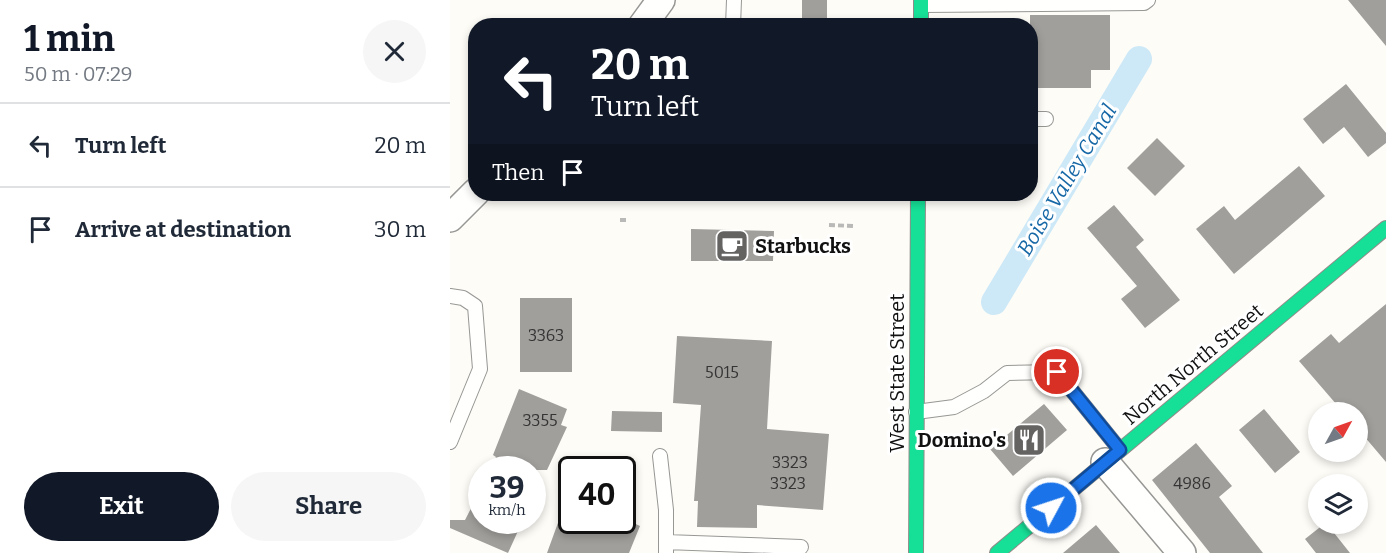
<!DOCTYPE html>
<html lang="en">
<head>
<meta charset="utf-8">
<style>
	:root { --surface:#fff; --page:#f6f6f7; --text:#1f2937; --muted:#747a83; --line:#e0e1e3; --accent:#111827 }
	body { margin:0; font-family:Bitter,serif; background:var(--page); color:var(--text); height:100vh; display:flex; flex-direction:column; font-size:22px; white-space:nowrap }
	* { box-sizing:border-box; margin:0 }
	p { font-size:20px; color:var(--muted) }
	.icon { flex:none; width:33px; height:33px; fill:none; stroke:currentColor; stroke-width:2; stroke-linecap:round; stroke-linejoin:round }
	.map { position:relative; flex:1; overflow:hidden }
	.details { display:flex; flex-direction:column; background:var(--surface); width:450px }
	.details>* { flex:none }
	.guide { position:absolute; left:18px; top:18px; width:570px; height:183px; border-radius:24px; box-shadow:0 3px 9px #0003; background:#111827; color:#fff; overflow:hidden }
	.needle { width:39px; rotate:50deg }
	.controls { position:absolute; left:858px; top:402px; display:grid; gap:12px }
	.controls a { display:grid; place-items:center; width:60px; height:60px; border-radius:50%; background:var(--surface); box-shadow:0 3px 9px #0003; font-size:30px }
	.speed { position:absolute; left:18px; top:456px; display:flex; gap:12px; font-size:30px; font-weight:700; text-align:center }
	.speed>* { display:grid; place-content:center; width:78px; height:78px; border-radius:50%; background:var(--surface); box-shadow:0 3px 9px #0003; line-height:1 }
	.speed small { font-size:15px; font-weight:400 }
	.speed .limit { border:3px solid #111; border-radius:9px; background:#fff; color:#111 }
	.pin { position:absolute; display:grid; place-items:center; width:51px; height:51px; color:#fff; margin:-26px; border:3px solid #fff; border-radius:50%; box-shadow:0 2px 6px #0007 }
	.me { position:absolute; width:66px; margin:-33px; rotate:50deg; stroke-linejoin:round; filter:drop-shadow(0 0 4px #0008) }
	.turn { display:flex; align-items:center; gap:21px; height:126px; padding:0 24px; font-size:27px }
	.turn .icon { width:78px; height:78px; stroke-width:2.5 }
	.turn b { display:block; font-size:42px; line-height:51px }
	.then { display:flex; align-items:center; height:57px; padding:0 24px; background:#0003; gap:12px; font-size:22px }
	.round { display:grid; place-items:center; flex:none; width:63px; height:63px; border-radius:32px; background:var(--page) }
	.overview { display:flex; align-items:center; justify-content:space-between; height:102px; padding:0 24px }
	h1 { font-size:36px; font-weight:700; line-height:45px; color:var(--accent) }
	.cta { display:flex; gap:12px; margin-top:auto; padding:12px 24px }
	.cta a { flex:1; height:69px; border-radius:36px; background:var(--accent); color:#fff; font-size:24px; font-weight:700; line-height:69px; text-align:center }
	.cta a+a { background:var(--page); color:var(--text) }
	ul { padding:0; list-style:none }
	li { display:flex; align-items:center; gap:18px; height:84px; padding:0 24px; border-top:2px solid var(--line) }
	li div { flex:1 }
	li b { display:block; font-size:22px }
	li em { font-style:normal }
	main { display:flex; flex:1; min-height:0 }
	.map>svg:first-child { display:block }
	.lines { fill:none; stroke-linecap:round; stroke-linejoin:round }
	.canal { stroke:#cde8f7; stroke-width:26 }
	.building { fill:#a19f9c }
	.lane-casing { stroke:#979795; stroke-width:16 }
	.street-casing { stroke:#979795; stroke-width:30 }
	.fast-casing { stroke:#8e8d8b; stroke-width:16 }
	.path { stroke:#b9b9b8; stroke-width:4; stroke-dasharray:6 3; stroke-linecap:butt }
	.lane { stroke:#fffffe; stroke-width:14 }
	.street { stroke:#fffffe; stroke-width:27 }
	.fast { stroke:#16e098; stroke-width:14 }
	.route-casing { stroke:#114b97; stroke-width:15 }
	.route { stroke:#1a73e8; stroke-width:10 }
	.labels { text-anchor:middle; dominant-baseline:central; stroke-width:6; stroke-linejoin:round; paint-order:stroke }
	.number-label { font-size:16px; fill:#353434 }
	.poi-label { font-size:20px; font-weight:bold; fill:#111; stroke:#fff; text-anchor:start }
	.street-label { font-size:20px; fill:#111; stroke:#fff }
	.water-label { font-size:21px; font-style:italic; fill:#1768a6; stroke:#fff }
</style>
</head>
<body>
<main>
<section class="details">
<div class="overview"><div><h1>1 min</h1><p>50 m · 07:29</p></div><a class="round"><svg class="icon" aria-label="close" viewBox="0 0 24 24"><path d="M6 6l12 12M18 6L6 18"/></svg></a></div>
<ul>
<li><svg class="icon" aria-label="left" viewBox="0 0 24 24"><path d="M17 20v-9H6M10 6l-5 5 5 5"/></svg><div><b>Turn left</b></div><em>20 m</em></li>
<li><svg class="icon" aria-label="arrive" viewBox="0 0 24 24"><path d="M6 21V4h12l-3 4 3 4H6"/></svg><div><b>Arrive at destination</b></div><em>30 m</em></li>
</ul>
<div class="cta"><a>Exit</a><a>Share</a></div>
</section>
<div class="map">
<svg width="936" height="553" viewBox="0 0 936 553">
	<rect width="100%" height="100%" fill="#fdfcf7"/>
	<g class="lines">
		<path class="canal" d="M 544,302 L 689,59"/>
	</g>
	<path class="building" d="M 352,0 L 377,0 L 377,26 L 352,26 Z
		M 898,0 L 936,0 L 936,46 Z
		M 580,15 L 660,15 L 660,70 L 641,70 L 641,88 L 580,88 Z
		M 896,84 L 936,133 L 936,143 L 918,157 L 894,127 L 873,144 L 853,119 Z
		M 707,138 L 735,166 L 705,196 L 677,168 Z
		M 849,166 L 875,196 L 784,274 L 746,229 L 774,206 L 785,220 Z
		M 664,205 L 694,240 L 686,247 L 730,300 L 695,328 L 671,299 L 687,286 L 637,228 Z
		M 241,229 L 324,231 L 323,261 L 241,261 Z
		M 70,298 L 122,298 L 122,372 L 70,372 Z
		M 936,304 L 936,462 L 908,429 L 908,412 L 893,412 L 849,361 L 881,334 L 889,343 Z
		M 227,336 L 322,341 L 317,429 L 379,434 L 373,510 L 307,505 L 307,528 L 247,527 L 248,501 L 244,501 L 251,405 L 223,403 Z
		M 69,389 L 117,409 L 111,425 L 117,427 L 97,470 L 40,470 L 46,457 L 43,455 Z
		M 594,404 L 617,430 L 563,476 L 540,449 Z
		M 814,409 L 850,452 L 825,473 L 789,430 Z
		M 162,411 L 212,412 L 212,432 L 161,431 Z
		M 746,443 L 782,486 L 769,497 L 813,553 L 760,553 L 702,480 Z
		M 32,487 L 32,520 L 73,520 L 58,553 L 0,528 L 0,520 L 15,520 Z
		M 109,520 L 177,520 L 190,526 L 179,553 L 97,553 Z
		M 874,524 L 877,524 L 900,553 L 866,553 L 855,539 Z
		M 646,525 L 670,553 L 613,553 Z"/>
	<g class="lines">
		<g class="lane-casing">
			<path id="lane" d="M 472,5 L 694,3 L 698,0
				M 283,26 L 284,0
				M 580,119 L 596,119
				M 0,296 L 13,298 L 25,306 L 30,369 L 0,442
				M 466,412 L 504,407 L 534,391 L 557,373 L 607,372 L 670,450
				M 210,456 L 216,510 L 216,553
				M 216,542 L 351,547"/>
		</g>
		<g class="street-casing">
			<path id="street" d="M 192,26 L 211,0
				M 0,218 L 26,192
				M 655,462 L 732,553"/>
		</g>
		<g class="fast-casing">
			<path id="fast" d="M 471,0 L 471,26
				M 466,553 L 468,194
				M 547,553 L 936,228"/>
		</g>
		<path class="path" d="M 170,220 L 176,220
			M 379,225 L 403,226"/>
		<use href="#lane" class="lane"/>
		<use href="#street" class="street"/>
		<use href="#fast" class="fast"/>
	</g>
	<g class="lines">
		<g class="route-casing">
			<path id="route" d="M 601,508 L 670,450 L 607,372"/>
		</g>
		<use href="#route" class="route"/>
	</g>
	<defs>
		<g id="cafe-square" transform="scale(1.725)"><rect x="-9" y="-9" width="18" height="18" rx="4" fill="#646362" stroke="#fff"/><path d="M-5.5-4.5H6V0H3Q3 3.5 0 3.5H-2.5Q-5.5 3.5-5.5 0ZM3-3.2v2h1.7v-2ZM-6 4.5H4V6H-6Z" fill="#fff"/></g>
		<g id="restaurant-square" transform="scale(1.725)"><rect x="-9" y="-9" width="18" height="18" rx="4" fill="#646362" stroke="#fff"/><path d="M-5-6h1v4h1v-4h1v4h1v-4h1v5L-1.5 .5V6h-2V.5L-5-1ZM5-6V6H3V1.5H1.5Q1.5-4 5-6Z" fill="#fff"/></g>
	</defs>
	<g fill-rule="evenodd">
		<use href="#cafe-square" x="282" y="246"/>
		<use href="#restaurant-square" x="579" y="440"/>
	</g>
	<g class="labels">
		<g class="number-label">
			<text x="96" y="335">3363</text>
			<text x="272" y="372">5015</text>
			<text x="90" y="420">3355</text>
			<text x="340" y="462">3323</text>
			<text x="338" y="483">3323</text>
			<text x="742" y="483">4986</text>
		</g>
		<g class="poi-label">
			<text x="305" y="246">Starbucks</text>
			<text x="556" y="440" text-anchor="end">Domino's</text>
		</g>
		<g class="street-label">
			<text transform="translate(743 364) rotate(-40)">North North Street</text>
			<text transform="translate(447 373) rotate(-90)">West State Street</text>
		</g>
		<g class="water-label">
			<text transform="translate(617 180) rotate(-59)">Boise Valley Canal</text>
		</g>
	</g>
</svg>
<div class="controls">
<a><svg class="needle" viewBox="-14 -14 28 28"><path d="M0-13l5 13h-10z" fill="#e53935"/><path d="M0 13l5-13h-10z" fill="#747a83"/></svg></a>
<a><svg class="icon" aria-label="layers" viewBox="0 0 24 24"><path d="M12 4l9 5-9 5-9-5zM3 14l9 5 9-5"/></svg></a>
</div>
<div class="speed"><div>39<small>km/h</small></div><div class="limit">40</div></div>
<div class="pin" style="left:607px;top:372px;background:#d93025"><svg class="icon" aria-label="arrive" viewBox="0 0 24 24"><path d="M6 21V4h12l-3 4 3 4H6"/></svg></div>
<svg class="me" style="left:601px;top:508px" viewBox="-20 -20 40 40"><circle r="17" fill="#1a73e8" stroke="#fff" stroke-width="3"/><path d="M0-11L8 9 0 5-8 9z" fill="#fff"/></svg>
<div class="guide">
<div class="turn"><svg class="icon" aria-label="left" viewBox="0 0 24 24"><path d="M17 20v-9H6M10 6l-5 5 5 5"/></svg><div><b>20 m</b>Turn left</div></div>
<div class="then">Then<svg class="icon" aria-label="arrive" viewBox="0 0 24 24"><path d="M6 21V4h12l-3 4 3 4H6"/></svg></div>
</div>
</div>
</main>
</body>
</html>
